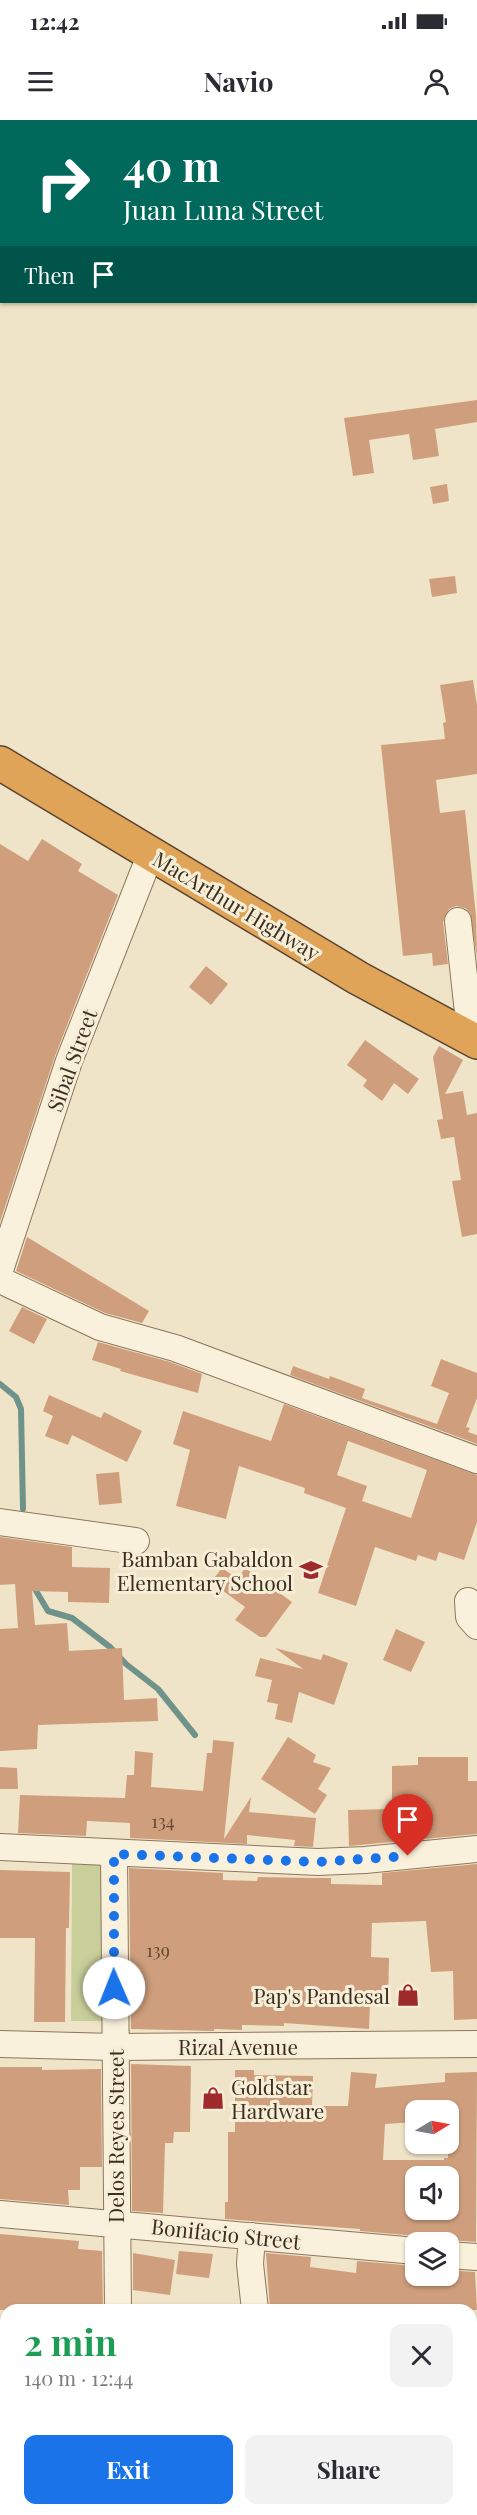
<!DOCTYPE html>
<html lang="en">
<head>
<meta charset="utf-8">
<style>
	:root { --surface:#fff; --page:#f2f2f3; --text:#2b2b33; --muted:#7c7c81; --accent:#1a73e8 }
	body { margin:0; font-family:"Playfair Display",serif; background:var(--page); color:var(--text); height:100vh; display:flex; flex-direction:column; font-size:22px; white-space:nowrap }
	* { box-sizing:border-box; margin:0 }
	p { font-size:20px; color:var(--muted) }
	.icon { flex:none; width:33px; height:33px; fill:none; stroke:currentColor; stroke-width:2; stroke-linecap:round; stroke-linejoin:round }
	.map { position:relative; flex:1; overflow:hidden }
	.details { position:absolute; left:0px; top:2184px; width:477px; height:212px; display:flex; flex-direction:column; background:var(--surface); border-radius:18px 18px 0 0; box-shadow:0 2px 4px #0004 }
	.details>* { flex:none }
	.top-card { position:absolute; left:0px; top:0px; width:477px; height:183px; box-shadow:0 2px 4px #0004; background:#00695c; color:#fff; overflow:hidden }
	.needle { width:39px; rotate:80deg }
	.fabs { position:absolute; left:405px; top:1980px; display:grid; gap:12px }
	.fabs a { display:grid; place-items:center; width:54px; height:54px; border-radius:12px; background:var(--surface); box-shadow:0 2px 4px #0004; font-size:30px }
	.pin { position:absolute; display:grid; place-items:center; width:51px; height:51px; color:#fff; margin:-62px -26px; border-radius:50% 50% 50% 0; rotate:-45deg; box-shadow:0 0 6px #0007 }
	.pin .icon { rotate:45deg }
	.me { position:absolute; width:66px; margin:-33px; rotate:359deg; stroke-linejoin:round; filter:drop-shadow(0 0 4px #0008) }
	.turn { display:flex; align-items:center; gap:21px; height:126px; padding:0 24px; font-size:27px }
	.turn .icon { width:78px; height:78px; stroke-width:2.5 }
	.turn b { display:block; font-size:42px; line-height:51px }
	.then { display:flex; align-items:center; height:57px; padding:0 24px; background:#0003; gap:12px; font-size:22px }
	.round { display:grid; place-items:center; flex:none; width:63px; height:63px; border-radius:12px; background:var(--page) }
	.headline { display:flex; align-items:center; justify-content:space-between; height:102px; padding:0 24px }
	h1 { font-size:36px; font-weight:700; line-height:45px; color:#1e9e55 }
	.primary-button { display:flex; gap:12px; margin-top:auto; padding:12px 24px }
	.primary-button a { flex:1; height:69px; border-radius:12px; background:var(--accent); color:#fff; font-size:24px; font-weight:700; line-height:69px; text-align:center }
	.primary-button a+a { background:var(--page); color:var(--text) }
	.status { display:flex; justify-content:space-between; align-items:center; height:42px; padding:0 30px; background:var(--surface); direction:ltr }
	.status svg { height:16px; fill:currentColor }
	header { display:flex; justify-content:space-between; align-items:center; height:78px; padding:0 24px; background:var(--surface); font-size:27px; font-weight:700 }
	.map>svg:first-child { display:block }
	.green { fill:#c9cf9b }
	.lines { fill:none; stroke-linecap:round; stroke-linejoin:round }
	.stream { stroke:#6f938a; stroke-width:6 }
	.building { fill:#cf9f7d; fill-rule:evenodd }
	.minor-casing { stroke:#8d765c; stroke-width:28 }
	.highway-casing { stroke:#5b4430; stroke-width:36 }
	.minor { stroke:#faf1dc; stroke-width:26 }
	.highway { stroke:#e0a458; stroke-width:33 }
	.route { stroke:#1a73e8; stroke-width:10; stroke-dasharray:0 18 }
	.labels { text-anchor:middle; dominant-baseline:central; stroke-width:6; stroke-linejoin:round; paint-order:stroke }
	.number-label { font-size:18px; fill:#624a37 }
	.street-label { font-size:21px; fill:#3d2e20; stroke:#f7eed8 }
	.poi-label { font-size:21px; fill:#3d2e20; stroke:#f7eed8; text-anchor:end }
</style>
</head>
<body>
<div class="status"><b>12:42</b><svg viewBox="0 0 49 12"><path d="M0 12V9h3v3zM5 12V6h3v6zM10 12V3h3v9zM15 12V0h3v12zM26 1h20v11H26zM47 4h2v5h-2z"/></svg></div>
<header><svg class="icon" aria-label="menu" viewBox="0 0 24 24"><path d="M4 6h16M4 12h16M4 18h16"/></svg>Navio<svg class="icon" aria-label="person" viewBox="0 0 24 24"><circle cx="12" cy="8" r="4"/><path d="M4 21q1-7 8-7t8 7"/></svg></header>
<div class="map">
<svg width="477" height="2395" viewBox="0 0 477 2395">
	<rect width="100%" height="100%" fill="#f0e4c8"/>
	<path class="green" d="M 72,1743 L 104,1743 L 103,1901 L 71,1901 Z"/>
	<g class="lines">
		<path class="stream" d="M 0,1264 L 16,1277 L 21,1289 L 23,1389
			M 32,1464 L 48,1491 L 72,1498 L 110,1527 L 126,1544 L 158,1569 L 195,1615"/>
	</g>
	<path class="building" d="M 477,280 L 477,302 L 435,309 L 439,336 L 413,340 L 409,314 L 369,320 L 374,353 L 353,356 L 344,298 Z
		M 447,364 L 449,381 L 433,384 L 430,367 Z
		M 455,456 L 457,473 L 432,477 L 429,459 Z
		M 473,560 L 477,585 L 477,654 L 436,660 L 440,693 L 465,690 L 476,796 L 477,837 L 470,793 L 465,788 L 456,786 L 449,789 L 443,802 L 448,844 L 433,846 L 432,833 L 403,836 L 381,625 L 445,619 L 443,603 L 446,602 L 440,565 Z
		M 42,719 L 82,744 L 78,751 L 118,775 L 55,936 L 0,1102 L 0,724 L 28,741 Z
		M 206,846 L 228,864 L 211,885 L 189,867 Z
		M 365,920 L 419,959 L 408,974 L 394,963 L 382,981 L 363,966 L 367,960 L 347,945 Z
		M 439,926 L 463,940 L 445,974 L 463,971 L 467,995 L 477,993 L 477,1114 L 462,1117 L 452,1061 L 461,1060 L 454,1017 L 441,1019 L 437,1000 L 443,999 L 433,937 Z
		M 27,1117 L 149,1191 L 142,1203 L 105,1193 L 16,1151 Z
		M 22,1187 L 47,1199 L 34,1224 L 9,1211 Z
		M 98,1222 L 170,1242 L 202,1254 L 198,1273 L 120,1251 L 121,1249 L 92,1240 Z
		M 441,1239 L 477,1253 L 477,1278 L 466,1307 L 470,1308 L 468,1312 L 477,1315 L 477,1324 L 290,1255 L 293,1246 L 329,1259 L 330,1256 L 365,1269 L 362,1278 L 437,1304 L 449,1273 L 431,1266 Z
		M 49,1275 L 101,1298 L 104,1292 L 142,1311 L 127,1342 L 72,1315 L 68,1325 L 45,1316 L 53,1296 L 43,1291 Z
		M 284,1284 L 477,1355 L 477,1402 L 464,1440 L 439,1432 L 436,1441 L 418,1435 L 416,1441 L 375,1427 L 356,1486 L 318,1473 L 346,1388 L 304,1373 L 305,1368 L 239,1346 L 226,1399 L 176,1386 L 190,1330 L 173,1324 L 183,1291 L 271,1321 ZM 348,1321 L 427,1350 L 411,1398 L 362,1381 L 367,1366 L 337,1355 Z
		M 119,1352 L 122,1383 L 99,1385 L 96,1354 Z
		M 0,1417 L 72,1427 L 72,1447 L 110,1448 L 109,1483 L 68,1482 L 68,1472 L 32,1471 L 35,1505 L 67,1503 L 69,1531 L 122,1528 L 124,1580 L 157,1578 L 158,1601 L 38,1605 L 37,1629 L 0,1631 L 0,1509 L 18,1508 L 15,1464 L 0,1465 Z
		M 222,1448 L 238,1459 L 245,1448 L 292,1482 L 266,1517 L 260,1517 L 235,1500 L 245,1487 L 211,1462 Z
		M 396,1509 L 425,1522 L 411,1552 L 383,1540 Z
		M 275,1528 L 321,1540 L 323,1534 L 348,1543 L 334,1585 L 299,1572 L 292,1603 L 275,1599 L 278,1584 L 267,1582 L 272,1560 L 255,1556 L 260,1538 L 303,1549 Z
		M 288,1617 L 316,1635 L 313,1642 L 331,1648 L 318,1669 L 327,1675 L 315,1694 L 261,1659 Z
		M 213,1620 L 234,1622 L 224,1719 L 251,1677 L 249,1692 L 316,1698 L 313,1727 L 294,1726 L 295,1720 L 247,1715 L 247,1724 L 130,1718 L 130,1703 L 87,1701 L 86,1716 L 18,1713 L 20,1675 L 125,1678 L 127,1655 L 134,1655 L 135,1631 L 153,1633 L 151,1667 L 203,1671 L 207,1633 L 212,1633 Z
		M 418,1637 L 468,1637 L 468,1661 L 477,1661 L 477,1714 L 349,1726 L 348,1690 L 392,1689 L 392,1646 L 418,1645 Z
		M 0,1647 L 17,1648 L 18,1669 L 0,1669 Z
		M 477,1744 L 477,1899 L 454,1900 L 453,1851 L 431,1852 L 426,1801 L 372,1803 L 371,1837 L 389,1838 L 388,1883 L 370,1883 L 369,1909 L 284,1903 L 284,1906 L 242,1905 L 242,1910 L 214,1909 L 214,1911 L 131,1909 L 129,1748 L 223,1753 L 223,1760 L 257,1761 L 258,1757 L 313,1758 L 331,1758 L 331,1764 L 382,1765 L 382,1753 Z
		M 0,1750 L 70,1752 L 69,1808 L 66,1808 L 65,1902 L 34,1902 L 35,1818 L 0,1818 Z
		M 131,1944 L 191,1946 L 190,2012 L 174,2012 L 173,2023 L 165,2023 L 163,2093 L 132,2091 Z
		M 0,1947 L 42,1947 L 42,1950 L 101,1949 L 102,2047 L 80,2047 L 80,2070 L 68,2070 L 69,2085 L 0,2079 Z
		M 235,1950 L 254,1950 L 254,1955 L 313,1956 L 312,1986 L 348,1986 L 351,1952 L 377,1954 L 375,1968 L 445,1962 L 445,1953 L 477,1952 L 476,2122 L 449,2120 L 428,2122 L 417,2116 L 360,2111 L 360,2109 L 225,2099 L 225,2082 L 228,2082 L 228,2012 L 235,2012 ZM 416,1990 L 448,1990 L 448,2038 L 444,2038 L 444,2040 L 383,2040 L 385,2004 L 416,2002 ZM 416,2056 L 448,2056 L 448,2090 L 416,2090 Z
		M 0,2114 L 79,2121 L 78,2129 L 102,2131 L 103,2190 L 0,2190 Z
		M 179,2131 L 213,2134 L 209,2158 L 176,2154 Z
		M 133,2133 L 175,2140 L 170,2175 L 133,2170 Z
		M 266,2133 L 311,2137 L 310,2147 L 356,2153 L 357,2141 L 416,2146 L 416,2156 L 448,2156 L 448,2150 L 475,2152 L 477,2190 L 270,2190 Z"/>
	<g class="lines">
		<g class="minor-casing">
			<path id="minor" d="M 458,801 L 471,920
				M 0,1150 L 69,941 L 151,733
				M 0,1160 L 100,1207 L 175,1228 L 477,1340
				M 0,1402 L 136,1421
				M 468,1481 L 469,1497 L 477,1506
				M 0,1727 L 318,1742 L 365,1740 L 477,1729
				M 114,1734 L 118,2190
				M 0,1924 L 115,1927 L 477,1924
				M 0,2094 L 416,2131
				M 252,2116 L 250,2144 L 255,2190
				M 448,2135 L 477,2137
				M 114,2395 L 115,2390"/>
		</g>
		<g class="highway-casing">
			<path id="highway" d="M 0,643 L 358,858 L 477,922"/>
		</g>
		<use href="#minor" class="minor"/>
		<use href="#highway" class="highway"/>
	</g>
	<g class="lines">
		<path class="route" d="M 114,1868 L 114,1734 L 318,1742 L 408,1736"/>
	</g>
	<defs>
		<g id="school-bare" transform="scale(1.8)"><path d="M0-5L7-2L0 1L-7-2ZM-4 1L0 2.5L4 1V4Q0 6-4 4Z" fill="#9e2a2b" stroke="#f7eed8" stroke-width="2.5" paint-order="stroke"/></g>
		<g id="shop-bare" transform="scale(1.8)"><path d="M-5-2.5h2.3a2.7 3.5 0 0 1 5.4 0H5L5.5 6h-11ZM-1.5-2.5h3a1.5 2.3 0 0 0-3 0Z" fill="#9e2a2b" stroke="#f7eed8" stroke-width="2.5" paint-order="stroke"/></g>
	</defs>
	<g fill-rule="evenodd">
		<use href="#school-bare" x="311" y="1450"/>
		<use href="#shop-bare" x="408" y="1875"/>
		<use href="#shop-bare" x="213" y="1978"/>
	</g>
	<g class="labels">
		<g class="number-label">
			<text x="163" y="1701">134</text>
			<text x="158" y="1830">139</text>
		</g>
		<g class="street-label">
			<text transform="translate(237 785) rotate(31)">MacArthur Highway</text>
			<text transform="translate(71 940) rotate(-70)">Sibal Street</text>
			<text x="238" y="1926">Rizal Avenue</text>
			<text transform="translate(115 2016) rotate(-90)">Delos Reyes Street</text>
			<text transform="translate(226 2113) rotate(6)">Bonifacio Street</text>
		</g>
		<g class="poi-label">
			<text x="293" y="1438">Bamban Gabaldon<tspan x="293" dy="24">Elementary School</tspan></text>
			<text x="390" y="1875">Pap's Pandesal</text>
			<text x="231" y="1966" text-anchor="start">Goldstar<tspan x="231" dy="24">Hardware</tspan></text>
		</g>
	</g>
</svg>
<div class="fabs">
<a><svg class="needle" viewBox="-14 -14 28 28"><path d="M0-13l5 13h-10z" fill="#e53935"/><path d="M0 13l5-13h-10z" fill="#7c7c81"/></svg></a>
<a><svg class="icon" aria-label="sound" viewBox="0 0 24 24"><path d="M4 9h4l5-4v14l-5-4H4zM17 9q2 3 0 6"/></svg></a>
<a><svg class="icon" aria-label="layers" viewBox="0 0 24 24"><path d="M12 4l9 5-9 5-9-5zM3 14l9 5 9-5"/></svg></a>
</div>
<div class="pin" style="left:408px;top:1736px;background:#d93025"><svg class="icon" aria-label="arrive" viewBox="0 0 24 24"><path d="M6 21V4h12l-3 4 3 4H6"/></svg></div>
<svg class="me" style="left:114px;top:1868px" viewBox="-20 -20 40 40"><circle r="19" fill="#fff"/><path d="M0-13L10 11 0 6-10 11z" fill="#1a73e8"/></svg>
<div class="top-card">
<div class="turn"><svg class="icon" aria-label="right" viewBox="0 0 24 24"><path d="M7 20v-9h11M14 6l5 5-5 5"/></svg><div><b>40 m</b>Juan Luna Street</div></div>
<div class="then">Then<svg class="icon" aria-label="arrive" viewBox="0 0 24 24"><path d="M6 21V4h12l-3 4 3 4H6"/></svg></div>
</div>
<section class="details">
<div class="headline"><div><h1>2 min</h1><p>140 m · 12:44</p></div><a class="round"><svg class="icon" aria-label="close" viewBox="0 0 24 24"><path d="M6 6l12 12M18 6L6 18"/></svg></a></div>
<div class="primary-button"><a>Exit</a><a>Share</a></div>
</section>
</div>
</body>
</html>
